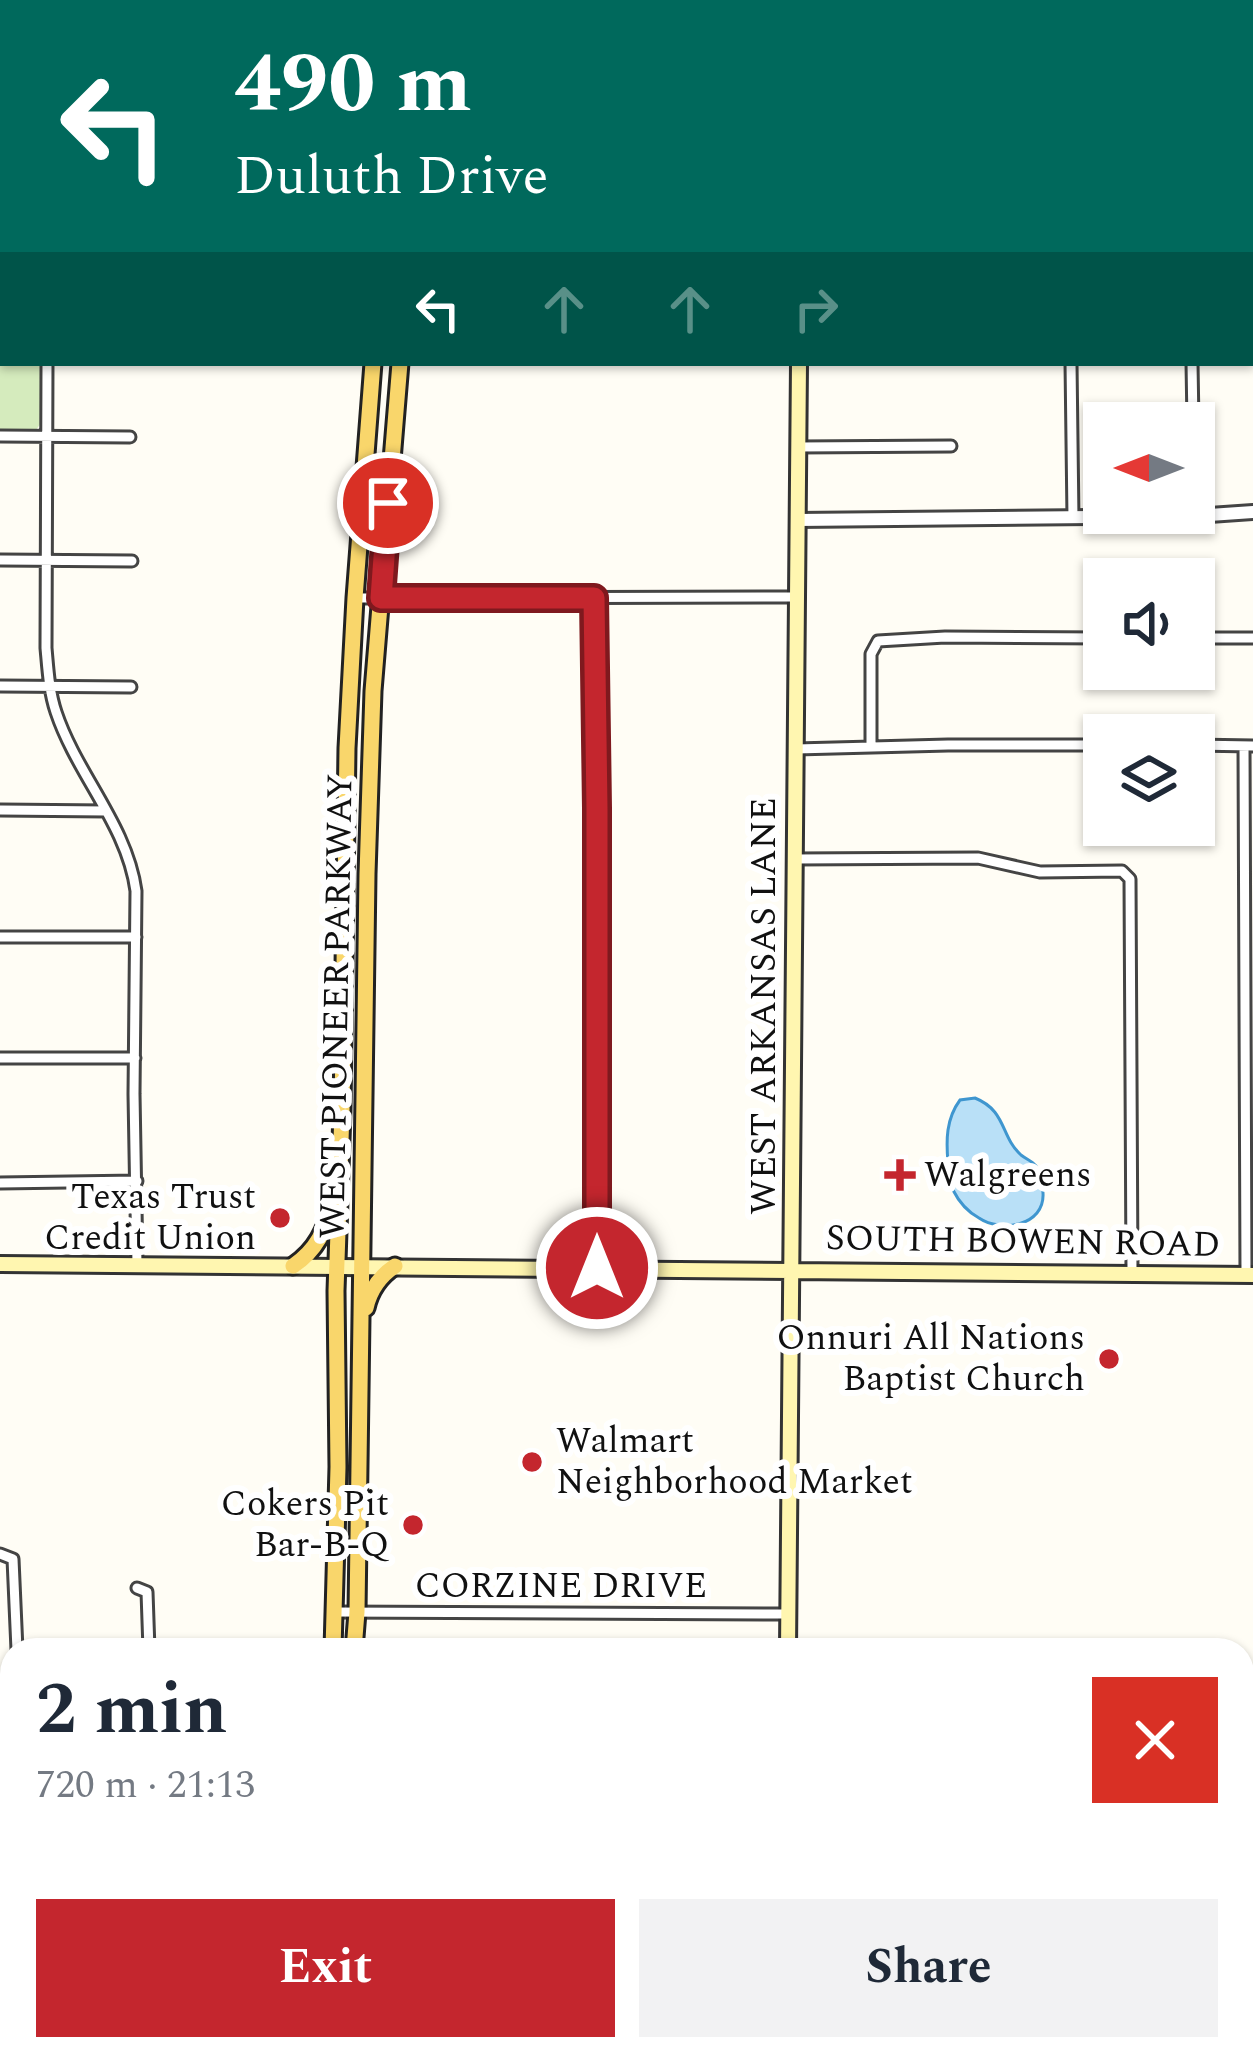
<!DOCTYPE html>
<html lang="en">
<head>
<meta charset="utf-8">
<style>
	:root { --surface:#fff; --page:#f2f2f3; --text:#1f2937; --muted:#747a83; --accent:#c4262e }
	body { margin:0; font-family:Spectral,serif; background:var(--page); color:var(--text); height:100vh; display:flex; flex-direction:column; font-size:45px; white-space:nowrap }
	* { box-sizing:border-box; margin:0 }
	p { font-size:39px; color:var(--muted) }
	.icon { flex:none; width:66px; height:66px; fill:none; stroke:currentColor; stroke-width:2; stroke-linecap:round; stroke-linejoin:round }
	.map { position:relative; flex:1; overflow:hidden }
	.drawer { position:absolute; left:0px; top:1638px; width:1254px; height:423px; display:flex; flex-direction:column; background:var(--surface); border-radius:36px 36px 0 0; box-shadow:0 3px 9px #0004 }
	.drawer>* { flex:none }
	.banner { position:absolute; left:0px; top:0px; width:1254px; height:366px; box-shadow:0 3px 9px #0004; background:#00695c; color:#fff; overflow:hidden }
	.needle { width:78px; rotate:270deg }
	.buttons { position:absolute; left:1083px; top:402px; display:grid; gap:24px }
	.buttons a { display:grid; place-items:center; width:132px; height:132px; border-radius:0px; background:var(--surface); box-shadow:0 3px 9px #0004; font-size:60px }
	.pin { position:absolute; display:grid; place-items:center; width:102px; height:102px; color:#fff; margin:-51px; border:6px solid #fff; border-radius:50%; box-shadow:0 3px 12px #0007 }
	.me { position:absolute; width:132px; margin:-66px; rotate:0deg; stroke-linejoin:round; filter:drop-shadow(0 0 9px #0008) }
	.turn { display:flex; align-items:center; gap:42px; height:252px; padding:0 36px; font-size:54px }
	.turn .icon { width:156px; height:156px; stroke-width:2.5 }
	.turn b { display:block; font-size:84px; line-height:102px }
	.lanes { display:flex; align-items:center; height:114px; padding:0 36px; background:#0003; justify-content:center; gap:60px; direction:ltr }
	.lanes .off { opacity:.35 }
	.round { display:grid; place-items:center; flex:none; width:126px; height:126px; border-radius:0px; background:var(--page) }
	.summary { display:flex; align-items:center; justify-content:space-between; height:204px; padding:0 36px }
	h1 { font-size:72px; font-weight:700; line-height:90px }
	.action { display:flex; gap:24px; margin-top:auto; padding:24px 36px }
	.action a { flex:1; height:138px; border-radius:0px; background:var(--accent); color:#fff; font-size:48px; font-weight:700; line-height:138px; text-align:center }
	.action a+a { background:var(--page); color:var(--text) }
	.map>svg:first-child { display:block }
	.green { fill:#d5ebbd }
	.water { fill:#b9e0f7; stroke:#3f96cf; stroke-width:3 }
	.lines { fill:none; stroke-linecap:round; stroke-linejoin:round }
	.minor-casing { stroke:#444; stroke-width:15 }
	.tertiary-casing { stroke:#444; stroke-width:18 }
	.secondary-casing { stroke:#333; stroke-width:20 }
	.primary-casing { stroke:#222; stroke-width:21 }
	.minor { stroke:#fff; stroke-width:9 }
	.tertiary { stroke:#fff; stroke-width:12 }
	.secondary { stroke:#fff6b0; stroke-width:14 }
	.primary { stroke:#f9d66b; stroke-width:15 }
	.route-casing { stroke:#7f191e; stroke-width:30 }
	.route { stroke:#c4262e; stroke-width:21 }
	.poi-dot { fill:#c4262e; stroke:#fff; stroke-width:4.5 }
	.labels { text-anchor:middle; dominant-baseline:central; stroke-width:12; stroke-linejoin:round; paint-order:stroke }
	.street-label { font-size:36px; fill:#111; stroke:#fff }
	.poi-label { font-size:36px; fill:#111; stroke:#fff; text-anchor:end }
</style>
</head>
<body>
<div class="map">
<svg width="1253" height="2059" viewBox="0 0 1253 2059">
	<rect width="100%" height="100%" fill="#fffdf5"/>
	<path class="green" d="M 0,247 L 3,247 L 3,363 L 41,363 L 41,423 L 36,430 L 0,434 Z"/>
	<path class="water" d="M 975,1098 C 1007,1111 1000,1136 1021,1155 C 1026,1159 1032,1161 1036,1166 C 1041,1173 1043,1185 1043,1193 C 1045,1226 1001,1233 979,1218 C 968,1212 959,1202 953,1190 C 949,1182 949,1173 948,1163 C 946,1140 946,1119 960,1100 Z"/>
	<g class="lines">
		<g class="minor-casing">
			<path id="minor" d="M 84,3 L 84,0
				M 1251,112 L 1253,112
				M 1251,225 L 1253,225
				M 1251,344 L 1253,344
				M 47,363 L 46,648 C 48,670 49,691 56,712 C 77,775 127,825 136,891 L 134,1094 L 137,1265
				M 1071,363 L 1073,518
				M 1192,363 L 1193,423
				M 0,436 L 130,437
				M 798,447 L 951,446
				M 1194,477 L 1195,516
				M 0,560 L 132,561
				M 355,598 L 797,597
				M 594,598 L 597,808 L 597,1268
				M 1194,638 L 1253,638
				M 0,686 L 131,687
				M 1194,745 L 1253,746
				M 871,746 L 871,654 L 878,641 L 945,637 L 1104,638
				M 1244,746 L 1246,1275
				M 796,749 L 948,745 L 1104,745
				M 0,810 L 106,811
				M 795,859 L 978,858 L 1040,872 L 1122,871 L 1130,879 L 1132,1273
				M 0,937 L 136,937
				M 0,1058 L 135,1058
				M 0,1183 L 137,1181
				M 0,1554 L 13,1559 L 17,1650
				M 137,1588 L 147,1592 L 149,1650
				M 334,1612 L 788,1614
				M 0,1688 L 12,1688
				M 24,2049 L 24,2059"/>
		</g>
		<g class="tertiary-casing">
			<path id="tertiary" d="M 797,520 L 1195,516 L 1253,512
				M 0,2022 L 12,2021
				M 467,2049 L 633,2055 L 654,2059"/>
		</g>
		<g class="secondary-casing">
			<path id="secondary" d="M 796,3 L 796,0
				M 813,3 L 813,0
				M 0,1264 L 1253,1275
				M 788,1650 L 799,363
				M 789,2049 L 789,2059"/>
		</g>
		<g class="primary-casing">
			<path id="primary" d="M 406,3 L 407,0
				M 429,3 L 430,0
				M 293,1266 C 317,1250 325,1230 333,1203
				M 366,1308 C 370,1290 380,1276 395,1266
				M 333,1650 L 338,1467 L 336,1291 L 342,1111 L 347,748 L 355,598 L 373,363
				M 354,1650 L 357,1612 L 367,874 L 373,691 L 400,363
				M 280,2059 L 282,2049
				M 307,2059 L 309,2049"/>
		</g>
		<use href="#minor" class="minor"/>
		<use href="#tertiary" class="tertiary"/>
		<use href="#secondary" class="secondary"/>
		<use href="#primary" class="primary"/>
	</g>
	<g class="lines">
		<g class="route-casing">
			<path id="route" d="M 388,503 L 381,598 L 594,598 L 597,808 L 597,1268"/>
		</g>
		<use href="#route" class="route"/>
	</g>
	<g class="poi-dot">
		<path d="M894 1157h12v12h12v12h-12v12h-12v-12h-12v-12h12z"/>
		<circle cx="280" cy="1218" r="12"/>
		<circle cx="1109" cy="1359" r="12"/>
		<circle cx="532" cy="1462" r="12"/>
		<circle cx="413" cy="1525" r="12"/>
	</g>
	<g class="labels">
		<g class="street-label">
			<text transform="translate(337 1006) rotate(-89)">WEST PIONEER PARKWAY</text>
			<text transform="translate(764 1006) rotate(-90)">WEST ARKANSAS LANE</text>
			<text transform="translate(1023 1242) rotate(1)">SOUTH BOWEN ROAD</text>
			<text x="561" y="1586">CORZINE DRIVE</text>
		</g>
		<g class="poi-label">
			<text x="924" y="1175" text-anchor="start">Walgreens</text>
			<text x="256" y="1197">Texas Trust<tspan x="256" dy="41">Credit Union</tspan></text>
			<text x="1085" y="1338">Onnuri All Nations<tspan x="1085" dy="41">Baptist Church</tspan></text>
			<text x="556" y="1441" text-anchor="start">Walmart<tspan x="556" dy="41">Neighborhood Market</tspan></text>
			<text x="389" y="1504">Cokers Pit<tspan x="389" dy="41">Bar-B-Q</tspan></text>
		</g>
	</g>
</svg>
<div class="buttons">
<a><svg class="needle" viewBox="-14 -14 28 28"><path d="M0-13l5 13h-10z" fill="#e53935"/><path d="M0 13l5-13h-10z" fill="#747a83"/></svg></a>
<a><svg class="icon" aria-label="sound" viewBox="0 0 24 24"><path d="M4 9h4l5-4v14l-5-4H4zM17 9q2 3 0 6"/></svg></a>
<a><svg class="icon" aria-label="layers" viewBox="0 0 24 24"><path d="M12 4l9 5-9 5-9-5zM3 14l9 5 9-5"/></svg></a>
</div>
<div class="pin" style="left:388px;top:503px;background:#d93025"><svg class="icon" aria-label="arrive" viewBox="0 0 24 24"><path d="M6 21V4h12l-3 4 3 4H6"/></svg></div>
<svg class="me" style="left:597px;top:1268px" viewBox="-20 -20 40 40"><circle r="17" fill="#c4262e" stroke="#fff" stroke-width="3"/><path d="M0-11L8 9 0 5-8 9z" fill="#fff"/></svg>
<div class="banner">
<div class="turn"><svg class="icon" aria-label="left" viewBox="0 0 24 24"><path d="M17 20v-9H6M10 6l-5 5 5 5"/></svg><div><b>490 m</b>Duluth Drive</div></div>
<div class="lanes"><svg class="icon" aria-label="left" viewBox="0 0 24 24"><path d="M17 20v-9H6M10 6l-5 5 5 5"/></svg><svg class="icon off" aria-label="ahead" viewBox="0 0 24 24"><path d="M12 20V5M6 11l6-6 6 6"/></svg><svg class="icon off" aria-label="ahead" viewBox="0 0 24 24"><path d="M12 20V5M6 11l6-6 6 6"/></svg><svg class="icon off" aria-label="right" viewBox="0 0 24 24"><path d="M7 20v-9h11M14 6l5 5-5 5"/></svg></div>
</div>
<section class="drawer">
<div class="summary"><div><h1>2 min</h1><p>720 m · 21:13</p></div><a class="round" style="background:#d93025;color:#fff"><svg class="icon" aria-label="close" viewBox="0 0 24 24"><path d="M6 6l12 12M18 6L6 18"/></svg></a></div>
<div class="action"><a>Exit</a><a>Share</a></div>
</section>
</div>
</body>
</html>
